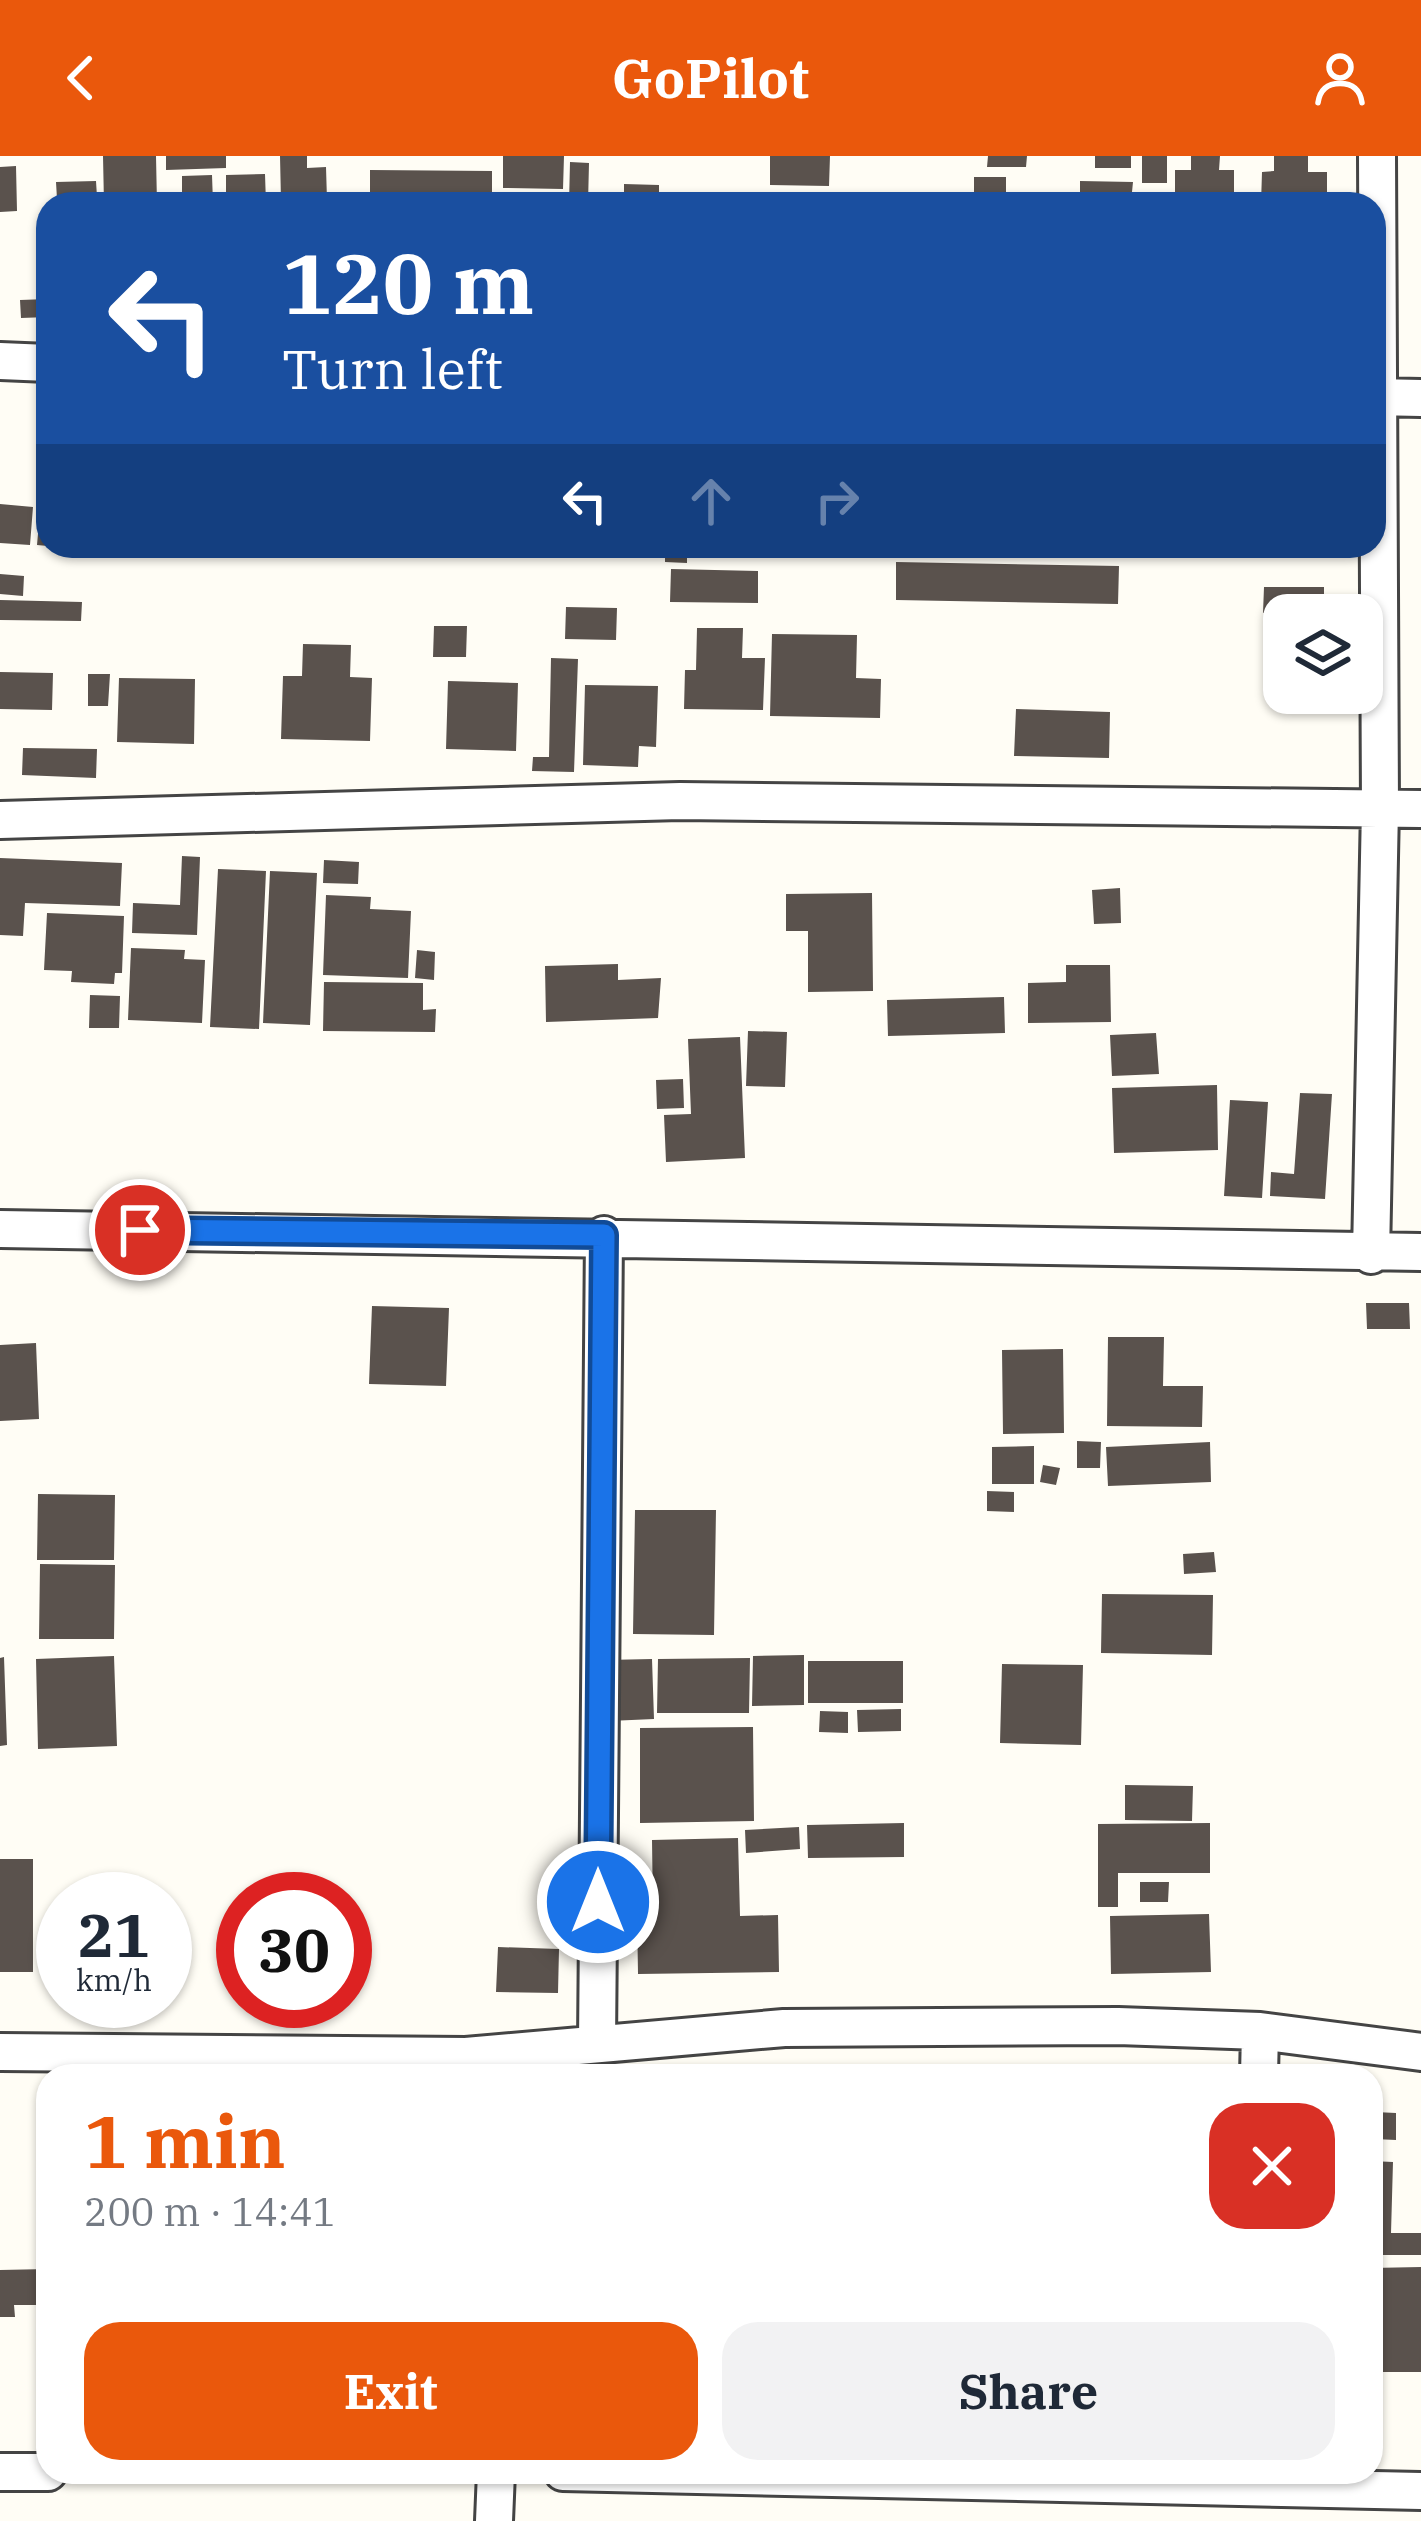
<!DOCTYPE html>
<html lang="en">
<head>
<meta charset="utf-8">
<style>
	:root { --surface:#fff; --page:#f2f2f3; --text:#1f2937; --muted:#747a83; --accent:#ea580c }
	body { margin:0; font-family:"IBM Plex Serif",serif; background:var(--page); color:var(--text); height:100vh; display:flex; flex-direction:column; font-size:45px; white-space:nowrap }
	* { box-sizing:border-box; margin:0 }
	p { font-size:39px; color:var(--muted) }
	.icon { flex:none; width:66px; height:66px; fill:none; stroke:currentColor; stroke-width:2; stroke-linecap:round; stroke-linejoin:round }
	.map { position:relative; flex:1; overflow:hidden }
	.sheet { position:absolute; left:36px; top:1908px; width:1347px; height:420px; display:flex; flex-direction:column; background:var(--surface); border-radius:36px; box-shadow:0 3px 9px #0004 }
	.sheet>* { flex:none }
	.guide { position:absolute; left:36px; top:36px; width:1350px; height:366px; border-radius:36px; box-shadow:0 3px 9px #0004; background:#1a4fa0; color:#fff; overflow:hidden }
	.tools { position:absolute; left:1263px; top:438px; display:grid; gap:24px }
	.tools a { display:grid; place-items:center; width:120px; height:120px; border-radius:24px; background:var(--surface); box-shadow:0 3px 9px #0004; font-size:60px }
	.speed { position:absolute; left:36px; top:1716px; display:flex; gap:24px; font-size:60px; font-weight:700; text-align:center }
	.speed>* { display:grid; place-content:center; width:156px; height:156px; border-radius:50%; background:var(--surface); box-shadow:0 3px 9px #0004; line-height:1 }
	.speed small { font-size:30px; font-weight:400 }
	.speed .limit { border:18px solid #d22; background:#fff; color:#111 }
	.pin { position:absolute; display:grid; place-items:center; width:102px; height:102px; color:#fff; margin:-51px; border:6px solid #fff; border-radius:50%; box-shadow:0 3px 12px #0007 }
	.me { position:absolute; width:132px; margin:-66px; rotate:0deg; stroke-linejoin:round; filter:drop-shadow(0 0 9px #0008) }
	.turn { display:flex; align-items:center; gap:42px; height:252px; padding:0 48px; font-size:54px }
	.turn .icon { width:156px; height:156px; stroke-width:2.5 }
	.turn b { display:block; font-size:84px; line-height:102px }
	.lanes { display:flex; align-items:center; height:114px; padding:0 48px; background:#0003; justify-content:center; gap:60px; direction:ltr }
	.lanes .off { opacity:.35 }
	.round { display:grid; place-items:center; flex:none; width:126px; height:126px; border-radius:36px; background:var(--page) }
	.head { display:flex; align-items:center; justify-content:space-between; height:204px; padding:0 48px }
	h1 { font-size:72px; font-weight:800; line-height:90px; color:var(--accent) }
	.action { display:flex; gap:24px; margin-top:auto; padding:24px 48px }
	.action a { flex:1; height:138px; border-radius:36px; background:var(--accent); color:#fff; font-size:48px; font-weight:800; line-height:138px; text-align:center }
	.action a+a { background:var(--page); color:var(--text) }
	header { display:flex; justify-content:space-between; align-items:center; height:156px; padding:0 48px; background:var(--accent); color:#fff; font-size:54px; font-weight:800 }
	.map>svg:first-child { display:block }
	.building { fill:#5a524d }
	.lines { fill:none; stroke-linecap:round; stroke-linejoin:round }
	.minor-casing { stroke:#444; stroke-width:42 }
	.minor { stroke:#fff; stroke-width:36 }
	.route-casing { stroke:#114b97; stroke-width:30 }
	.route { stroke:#1a73e8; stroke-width:21 }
</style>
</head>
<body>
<header><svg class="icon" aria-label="back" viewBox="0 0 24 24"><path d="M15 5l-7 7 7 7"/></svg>GoPilot<svg class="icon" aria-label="person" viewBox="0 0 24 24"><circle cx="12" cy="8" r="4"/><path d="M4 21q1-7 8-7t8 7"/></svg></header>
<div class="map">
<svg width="1421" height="2365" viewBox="0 0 1421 2365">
	<rect width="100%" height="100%" fill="#fffdf5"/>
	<path class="building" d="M 103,0 L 156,0 L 157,48 L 104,48 Z
		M 166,0 L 226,0 L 226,12 L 166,14 Z
		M 280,0 L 307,0 L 307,12 L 326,11 L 327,44 L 281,45 Z
		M 503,0 L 564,0 L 563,33 L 503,32 Z
		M 770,0 L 830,0 L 829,30 L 770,29 Z
		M 988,0 L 1027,0 L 1026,11 L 987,11 Z
		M 1095,0 L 1131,0 L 1131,12 L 1095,12 Z
		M 1142,0 L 1167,0 L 1167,27 L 1142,27 Z
		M 1191,0 L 1220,0 L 1219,14 L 1234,14 L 1234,48 L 1175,48 L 1175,14 L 1191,14 Z
		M 1274,0 L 1308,0 L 1308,16 L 1327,16 L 1327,48 L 1261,48 L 1262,16 L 1274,15 Z
		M 570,6 L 589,7 L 588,48 L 569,48 Z
		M 16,10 L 17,55 L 0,56 L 0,11 Z
		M 370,14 L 492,15 L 492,48 L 370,48 Z
		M 265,18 L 266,48 L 226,48 L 226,19 Z
		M 212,19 L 213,47 L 182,48 L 182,20 Z
		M 974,21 L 1006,21 L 1006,46 L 974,45 Z
		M 96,25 L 97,41 L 57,43 L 56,26 Z
		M 1080,25 L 1133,26 L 1132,36 L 1163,36 L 1162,48 L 1064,48 L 1064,36 L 1080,36 Z
		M 624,28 L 659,29 L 659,48 L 624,48 Z
		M 612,37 L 612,48 L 595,48 L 595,38 Z
		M 537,41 L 559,41 L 559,48 L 537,48 Z
		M 500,43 L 528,43 L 528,48 L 500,48 Z
		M 48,143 L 48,161 L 21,162 L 20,144 Z
		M 45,301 L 48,301 L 48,390 L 37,389 Z
		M 0,348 L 33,351 L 30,389 L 0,387 Z
		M 665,390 L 687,390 L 687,407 L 665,406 Z
		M 896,390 L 919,390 L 919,398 L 896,397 Z
		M 1246,390 L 1327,390 L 1327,398 L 1246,397 Z
		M 896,406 L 1119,410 L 1118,448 L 896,444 Z
		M 671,413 L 758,415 L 758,447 L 670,446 Z
		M 0,418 L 24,420 L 23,440 L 0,438 Z
		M 1264,431 L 1324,431 L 1324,458 L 1263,457 Z
		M 0,444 L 82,446 L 81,465 L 0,464 Z
		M 566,451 L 617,452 L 616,484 L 565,483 Z
		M 434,470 L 467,470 L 466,501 L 433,501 Z
		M 697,472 L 743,472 L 742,502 L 765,502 L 763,554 L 684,553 L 685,514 L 696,514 Z
		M 772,478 L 857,479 L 856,522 L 881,523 L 880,562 L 770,560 Z
		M 303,488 L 351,489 L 350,521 L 372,522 L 370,585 L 281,583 L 283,520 L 302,520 Z
		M 551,502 L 578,503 L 574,616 L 532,615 L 533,601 L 549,601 Z
		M 0,516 L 53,517 L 52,554 L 0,553 Z
		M 88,518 L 110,518 L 108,550 L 88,550 Z
		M 119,522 L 195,523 L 194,588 L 117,586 Z
		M 448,525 L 518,527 L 516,595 L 446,593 Z
		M 585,529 L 658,530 L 656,591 L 639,590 L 638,611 L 583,609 Z
		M 1016,553 L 1110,556 L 1109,602 L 1014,600 Z
		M 23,592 L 97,593 L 96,622 L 22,619 Z
		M 182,700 L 200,701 L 197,779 L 132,777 L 133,747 L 180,749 Z
		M 0,702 L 122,707 L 120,750 L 25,747 L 23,780 L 0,779 Z
		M 324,704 L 359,706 L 358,728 L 323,727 Z
		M 218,713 L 266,715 L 259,873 L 210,871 Z
		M 270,715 L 317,717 L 310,869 L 263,867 Z
		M 1120,732 L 1121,767 L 1094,768 L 1092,734 Z
		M 872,737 L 873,835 L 808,836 L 808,775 L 786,775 L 786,738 Z
		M 326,739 L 371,741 L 370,753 L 411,755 L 408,822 L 323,819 Z
		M 47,757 L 124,760 L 122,817 L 115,817 L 114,828 L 71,826 L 72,815 L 44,814 Z
		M 131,792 L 185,794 L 184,803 L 205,804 L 202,867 L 128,864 Z
		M 417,794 L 435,796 L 434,824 L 415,822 Z
		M 618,808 L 618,824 L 661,822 L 658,862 L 546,866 L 545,810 Z
		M 1066,809 L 1110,809 L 1111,866 L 1028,867 L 1028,827 L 1066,826 Z
		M 324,826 L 423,827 L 423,854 L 436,853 L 435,876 L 323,875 Z
		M 90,839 L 120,840 L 119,872 L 89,872 Z
		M 1004,841 L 1005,877 L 888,880 L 887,844 Z
		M 748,875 L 787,876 L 785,931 L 746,930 Z
		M 1156,877 L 1159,918 L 1112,920 L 1110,879 Z
		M 740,881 L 745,1002 L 666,1006 L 664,959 L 691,958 L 688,883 Z
		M 683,923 L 684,952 L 657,953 L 656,924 Z
		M 1217,929 L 1218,994 L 1114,997 L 1112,932 Z
		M 1300,937 L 1332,938 L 1325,1043 L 1270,1040 L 1271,1016 L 1294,1018 Z
		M 1230,944 L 1268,946 L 1262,1042 L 1224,1040 Z
		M 1366,1147 L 1409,1147 L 1410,1173 L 1367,1173 Z
		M 372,1150 L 449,1152 L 446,1230 L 369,1228 Z
		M 1108,1181 L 1164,1181 L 1163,1230 L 1203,1230 L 1202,1271 L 1107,1270 Z
		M 36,1187 L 39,1263 L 0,1265 L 0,1189 Z
		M 1063,1193 L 1064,1277 L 1003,1278 L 1002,1194 Z
		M 1077,1285 L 1101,1286 L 1100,1312 L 1077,1312 Z
		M 1210,1286 L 1211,1326 L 1108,1330 L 1106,1291 Z
		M 1034,1290 L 1034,1328 L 992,1328 L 992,1291 Z
		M 1043,1309 L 1060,1312 L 1056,1329 L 1040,1326 Z
		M 987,1335 L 1014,1336 L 1014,1356 L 987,1355 Z
		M 38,1338 L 115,1339 L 114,1404 L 37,1404 Z
		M 635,1354 L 716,1354 L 714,1479 L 633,1478 Z
		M 1214,1396 L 1216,1416 L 1184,1418 L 1183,1398 Z
		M 40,1408 L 115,1409 L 114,1483 L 39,1483 Z
		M 1102,1438 L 1213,1439 L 1212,1499 L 1101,1497 Z
		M 804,1499 L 804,1549 L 752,1550 L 753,1500 Z
		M 114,1500 L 117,1590 L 38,1593 L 36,1503 Z
		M 4,1501 L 7,1589 L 0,1590 L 0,1502 Z
		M 750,1502 L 749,1557 L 657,1557 L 658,1503 Z
		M 652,1503 L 654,1563 L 609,1565 L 606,1504 Z
		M 808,1505 L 903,1505 L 903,1547 L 808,1547 Z
		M 1002,1508 L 1083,1509 L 1081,1589 L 1000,1587 Z
		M 901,1553 L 901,1575 L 858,1576 L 857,1554 Z
		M 820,1555 L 848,1556 L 848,1577 L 819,1576 Z
		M 753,1571 L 754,1665 L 640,1667 L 640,1572 Z
		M 1125,1629 L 1193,1630 L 1192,1665 L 1125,1664 Z
		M 904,1667 L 904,1701 L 808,1702 L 807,1669 Z
		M 1210,1667 L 1210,1717 L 1118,1717 L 1118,1751 L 1098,1751 L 1098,1668 Z
		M 799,1671 L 800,1693 L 746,1697 L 745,1674 Z
		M 738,1682 L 740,1760 L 778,1759 L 779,1816 L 638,1818 L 637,1756 L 653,1756 L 652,1684 Z
		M 0,1703 L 33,1703 L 33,1816 L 0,1816 Z
		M 1140,1726 L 1169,1726 L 1168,1746 L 1140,1746 Z
		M 1209,1758 L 1211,1816 L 1111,1818 L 1110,1760 Z
		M 498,1791 L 559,1793 L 558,1837 L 496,1836 Z
		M 688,1909 L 734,1910 L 733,1920 L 688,1920 Z
		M 1375,1956 L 1396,1957 L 1396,1984 L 1374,1983 Z
		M 1371,2005 L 1393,2006 L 1391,2077 L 1421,2077 L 1421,2099 L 1371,2099 Z
		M 1421,2111 L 1421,2216 L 1371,2216 L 1371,2112 Z
		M 48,2113 L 48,2149 L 14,2149 L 15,2161 L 0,2161 L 0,2114 Z"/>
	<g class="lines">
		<g class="minor-casing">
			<path id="minor" d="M 0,205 L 48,207
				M 1374,241 L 1421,242
				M 0,664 L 680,645 L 1421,653
				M 0,1073 L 1421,1096
				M 1371,1099 L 1380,652 L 1377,0
				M 597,1888 L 604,1079
				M 0,1896 L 466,1900 L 784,1872 L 1118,1870 L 1260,1875 L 1421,1896
				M 1259,1920 L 1260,1875
				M 0,2316 L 48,2316
				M 563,2316 L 1421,2335
				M 494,2365 L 496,2316"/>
		</g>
		<use href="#minor" class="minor"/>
	</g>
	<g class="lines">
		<g class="route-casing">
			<path id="route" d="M 140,1074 L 604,1079 L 598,1746"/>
		</g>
		<use href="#route" class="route"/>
	</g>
</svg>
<div class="tools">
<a><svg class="icon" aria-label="layers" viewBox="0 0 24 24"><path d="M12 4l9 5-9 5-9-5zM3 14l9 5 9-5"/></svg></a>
</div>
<div class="speed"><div>21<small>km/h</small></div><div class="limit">30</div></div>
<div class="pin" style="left:140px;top:1074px;background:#d93025"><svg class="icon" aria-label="arrive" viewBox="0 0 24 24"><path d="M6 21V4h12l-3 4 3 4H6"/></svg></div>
<svg class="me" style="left:598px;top:1746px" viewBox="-20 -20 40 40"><circle r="17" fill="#1a73e8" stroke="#fff" stroke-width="3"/><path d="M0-11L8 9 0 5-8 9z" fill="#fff"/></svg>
<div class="guide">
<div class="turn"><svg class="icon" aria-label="left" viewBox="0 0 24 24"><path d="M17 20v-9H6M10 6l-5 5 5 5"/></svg><div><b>120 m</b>Turn left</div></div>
<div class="lanes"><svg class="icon" aria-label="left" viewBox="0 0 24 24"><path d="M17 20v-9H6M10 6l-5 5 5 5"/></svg><svg class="icon off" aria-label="ahead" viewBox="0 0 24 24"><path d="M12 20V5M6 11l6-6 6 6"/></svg><svg class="icon off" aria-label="right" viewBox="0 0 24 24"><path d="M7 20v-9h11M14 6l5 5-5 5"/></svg></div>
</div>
<section class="sheet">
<div class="head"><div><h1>1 min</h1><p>200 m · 14:41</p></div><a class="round" style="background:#d93025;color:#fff"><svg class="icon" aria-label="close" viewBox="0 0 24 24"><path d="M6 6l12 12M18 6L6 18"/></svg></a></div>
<div class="action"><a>Exit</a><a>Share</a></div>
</section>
</div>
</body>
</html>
